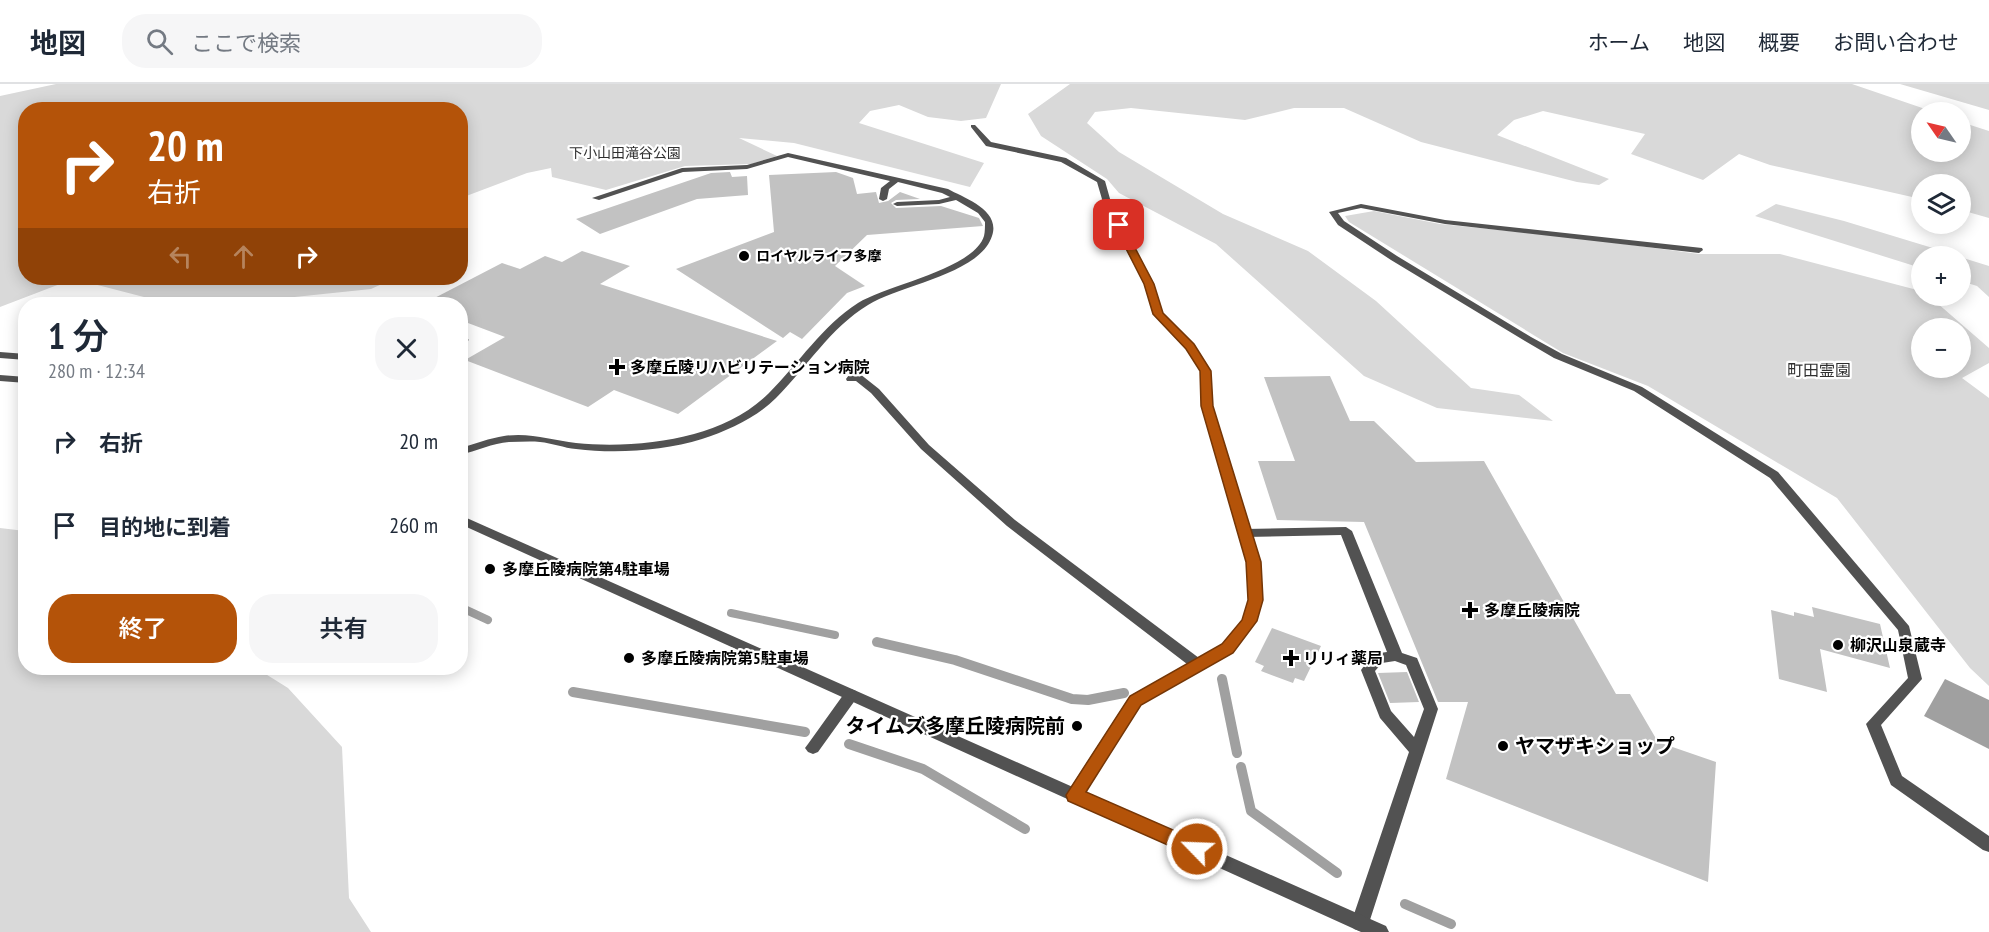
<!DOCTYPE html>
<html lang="ja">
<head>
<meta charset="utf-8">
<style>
	:root { --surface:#fff; --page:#f6f6f7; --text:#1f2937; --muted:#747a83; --line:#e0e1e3; --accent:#b45309 }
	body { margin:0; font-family:"PT Sans Narrow","Noto Sans JP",sans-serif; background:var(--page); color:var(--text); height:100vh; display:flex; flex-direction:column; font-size:22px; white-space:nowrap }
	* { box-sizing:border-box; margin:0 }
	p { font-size:20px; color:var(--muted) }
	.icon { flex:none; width:33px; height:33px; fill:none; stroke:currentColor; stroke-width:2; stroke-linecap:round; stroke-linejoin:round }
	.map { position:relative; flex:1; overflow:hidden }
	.details { position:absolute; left:18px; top:213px; width:450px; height:378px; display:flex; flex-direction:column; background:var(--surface); border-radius:24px; box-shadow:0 3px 15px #0003 }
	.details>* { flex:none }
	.banner { position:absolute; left:18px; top:18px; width:450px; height:183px; border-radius:24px; box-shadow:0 3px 15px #0003; background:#b45309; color:#fff; overflow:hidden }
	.needle { width:39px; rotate:304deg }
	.buttons { position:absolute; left:1911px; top:18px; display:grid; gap:12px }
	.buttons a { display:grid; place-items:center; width:60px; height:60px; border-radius:50%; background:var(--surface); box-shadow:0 3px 15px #0003; font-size:30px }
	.pin { position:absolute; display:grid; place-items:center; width:51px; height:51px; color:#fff; margin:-26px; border-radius:12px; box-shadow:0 3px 9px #0006 }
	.me { position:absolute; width:66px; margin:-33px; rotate:294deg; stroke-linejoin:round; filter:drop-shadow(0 0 4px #0008) }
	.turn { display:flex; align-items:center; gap:21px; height:126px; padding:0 30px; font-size:27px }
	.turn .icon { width:78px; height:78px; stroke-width:2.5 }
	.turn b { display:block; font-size:42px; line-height:51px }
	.lanes { display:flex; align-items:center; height:57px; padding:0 30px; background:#0003; justify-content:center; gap:30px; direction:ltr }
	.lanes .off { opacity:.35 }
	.round { display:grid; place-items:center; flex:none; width:63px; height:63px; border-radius:24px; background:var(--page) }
	.head { display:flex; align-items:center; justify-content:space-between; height:102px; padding:0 30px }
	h1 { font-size:36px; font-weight:600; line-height:45px }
	.button { display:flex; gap:12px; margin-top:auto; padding:12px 30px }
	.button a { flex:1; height:69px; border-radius:24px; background:var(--accent); color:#fff; font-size:24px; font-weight:600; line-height:69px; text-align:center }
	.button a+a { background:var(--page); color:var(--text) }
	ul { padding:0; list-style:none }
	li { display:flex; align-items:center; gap:18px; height:84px; padding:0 30px }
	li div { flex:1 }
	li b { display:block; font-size:22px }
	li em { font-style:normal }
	header { display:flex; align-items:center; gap:36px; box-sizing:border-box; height:84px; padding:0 30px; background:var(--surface); border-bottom:2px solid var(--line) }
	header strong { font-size:28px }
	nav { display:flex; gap:33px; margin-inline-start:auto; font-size:21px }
	.search { width:420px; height:54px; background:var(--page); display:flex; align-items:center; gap:15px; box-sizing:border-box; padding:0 21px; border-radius:24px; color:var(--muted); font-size:22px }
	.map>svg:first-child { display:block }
	.green { fill:#d9d9d9; fill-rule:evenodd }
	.water { fill:#a0a0a0 }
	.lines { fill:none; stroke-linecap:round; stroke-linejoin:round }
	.stream-far1 { stroke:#a0a0a0; stroke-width:8 }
	.stream { stroke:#a0a0a0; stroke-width:10 }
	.building { fill:#c2c2c2 }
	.service { fill:#525252; fill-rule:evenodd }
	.minor { fill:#525252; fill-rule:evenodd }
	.tertiary { fill:#525252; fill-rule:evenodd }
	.route { fill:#b45309; stroke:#753606; stroke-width:1.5 }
	.poi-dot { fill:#000; stroke:#fff; stroke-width:2 }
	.labels { text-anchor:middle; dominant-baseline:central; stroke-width:4.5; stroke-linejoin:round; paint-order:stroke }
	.far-park-label { font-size:14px; fill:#303030; stroke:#fff }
	.far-poi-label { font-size:14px; font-weight:bold; fill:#000; stroke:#fff; text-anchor:start }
	.poi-label { font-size:16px; font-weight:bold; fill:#000; stroke:#fff; text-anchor:start }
	.park-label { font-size:16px; fill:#303030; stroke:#fff }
	.near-poi-label { font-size:20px; font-weight:bold; fill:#000; stroke:#fff; text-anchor:end }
</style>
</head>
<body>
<header>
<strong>地図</strong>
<div class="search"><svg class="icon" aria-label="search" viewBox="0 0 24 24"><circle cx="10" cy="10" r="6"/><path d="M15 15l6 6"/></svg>ここで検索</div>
<nav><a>ホーム</a><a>地図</a><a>概要</a><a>お問い合わせ</a></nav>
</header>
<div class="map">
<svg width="1989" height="848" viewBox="0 0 1989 848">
	<rect width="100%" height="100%" fill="#fff"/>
	<path class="green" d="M 56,0 L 1001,0 L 986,34 L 961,37 L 928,33 L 899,21 L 870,27 L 859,39 L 984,79 L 970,103 L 794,59 L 739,54 L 777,72 L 751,80 L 685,82 L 606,106 L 552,93 L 551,84 L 527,89 L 461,114 L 460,26 L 26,26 L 26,194 L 395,194 L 371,205 L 227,220 L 171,220 L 82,197 L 60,200 L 0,223 L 0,12 Z
		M 1070,0 L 1852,0 L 1934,28 L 1922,28 L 1922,68 L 1960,68 L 1961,38 L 1989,47 L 1989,134 L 1961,126 L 1960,100 L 1922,100 L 1921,115 L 1770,81 L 1739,70 L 1703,96 L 1631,70 L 1645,50 L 1543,27 L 1514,36 L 1497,51 L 1609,95 L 1599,101 L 1577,98 L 1421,58 L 1344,24 L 1294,24 L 1245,36 L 1131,24 L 1095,28 L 1087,39 L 1119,68 L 1223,130 L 1308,167 L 1376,217 L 1471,304 L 1519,311 L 1553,337 L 1437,324 L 1364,292 L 1216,160 L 1119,109 L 1107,95 L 1041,52 L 1028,30 Z
		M 1900,0 L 1989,0 L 1989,26 Z
		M 1776,120 L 1844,137 L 1959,172 L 1922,172 L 1921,184 L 1755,132 Z
		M 1374,127 L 1440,140 L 1587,155 L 1699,170 L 1780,170 L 1921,207 L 1922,212 L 1929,212 L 1989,264 L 1989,279 L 1962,294 L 1989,314 L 1989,602 L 1970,584 L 1837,414 L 1648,302 L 1563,269 L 1349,138 L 1345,132 ZM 1922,244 L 1960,244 L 1960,284 L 1922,284 Z
		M 1960,173 L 1989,182 L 1989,213 L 1977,202 L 1961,197 Z
		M 0,444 L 25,447 L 26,584 L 256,584 L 288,604 L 342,663 L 349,814 L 371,848 L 0,848 Z"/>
	<path class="water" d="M 1945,595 L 1989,616 L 1989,665 L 1924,632 Z"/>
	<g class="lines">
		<path class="stream-far1" d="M 460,523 L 488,536
			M 731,529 L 835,551"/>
		<path class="stream" d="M 877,558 L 955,576 L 1072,615 L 1088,616 L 1124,609
			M 1222,595 L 1237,669
			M 573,608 L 805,648
			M 849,660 L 923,685 L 1025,745
			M 1241,683 L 1251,727 L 1337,789
			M 1405,820 L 1451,840"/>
	</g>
	<path class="building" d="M 730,88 L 732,93 L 747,92 L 748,111 L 697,115 L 600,150 L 576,135 L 711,89 Z
		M 836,88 L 853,94 L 857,110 L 876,108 L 879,119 L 888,117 L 900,108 L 920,115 L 896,116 L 891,119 L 896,124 L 941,122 L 979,134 L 983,142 L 867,151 L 835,182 L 865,202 L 847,209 L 802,255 L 790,248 L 783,254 L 676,185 L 774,148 L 769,91 Z
		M 582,167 L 630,182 L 600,200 L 777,257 L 678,330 L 614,306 L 588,323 L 465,276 L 505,253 L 460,236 L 460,220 L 423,220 L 502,179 L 520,185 L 545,172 L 562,178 Z
		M 1330,292 L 1350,337 L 1374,337 L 1416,378 L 1484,377 L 1616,610 L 1630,610 L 1658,658 L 1716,678 L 1708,798 L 1446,695 L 1468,618 L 1438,618 L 1364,438 L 1277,436 L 1258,377 L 1295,377 L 1264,293 Z
		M 1812,523 L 1880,540 L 1890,584 L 1820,565 L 1827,608 L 1779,595 L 1771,526 L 1794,532 L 1794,528 L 1814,533 Z
		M 1272,544 L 1321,562 L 1304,597 L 1295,594 L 1293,599 L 1261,587 L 1264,582 L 1255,578 Z
		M 1407,588 L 1419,618 L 1390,619 L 1378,589 Z"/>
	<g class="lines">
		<path class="service" d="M 788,69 L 948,105 C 964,114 1001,126 992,152 C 980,190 900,201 868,221 C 830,244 808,282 776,314 C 756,334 729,346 702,355 C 663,367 616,370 576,365 C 564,364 552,359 540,358 C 530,357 519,358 509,358 C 493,359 476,367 460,371 L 460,364 C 475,360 490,354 504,352 C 529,348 552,356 576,359 C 614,363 657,360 694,350 C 721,343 749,329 769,309 C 799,279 822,242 858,219 C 887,201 974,185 984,152 C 985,148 985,142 985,138 L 978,129 L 956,116 L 939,120 L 897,122 L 893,120 L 897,118 L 939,116 L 950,113 L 942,109 L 898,98 L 889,105 L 887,115 L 883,117 L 879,115 L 881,104 L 890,97 L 788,73 L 747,85 L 683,88 L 599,116 L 592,114 L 682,84 L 747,81 Z
			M 1361,120 L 1445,136 L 1702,164 L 1703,166 L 1699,169 L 1445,140 L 1361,124 L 1338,129 L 1344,137 L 1397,172 L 1531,253 L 1562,270 L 1642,303 L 1778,388 L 1909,542 L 1922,595 L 1881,641 L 1902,692 L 1989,752 L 1989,768 L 1983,766 L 1891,701 L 1866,640 L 1908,594 L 1898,546 L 1770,394 L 1634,307 L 1554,274 L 1525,257 L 1391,176 L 1338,141 L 1329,128 Z
			M 460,249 L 469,256 L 460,261 Z
			M 1346,443 L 1352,447 L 1402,569 L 1417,574 L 1438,625 L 1369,839 L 1366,845 L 1360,847 L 1354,845 L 1351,839 L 1409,668 L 1380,634 L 1361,586 L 1373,570 L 1387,568 L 1341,451 L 1245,453 L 1239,449 L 1245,445 ZM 1395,577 L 1406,581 L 1424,625 L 1414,653 L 1391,627 L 1375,587 L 1382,579 Z"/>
		<path class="minor" d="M 971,41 L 975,41 L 991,58 L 1066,74 L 1105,97 L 1112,122 L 1154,200 L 1162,229 L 1194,261 L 1210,287 L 1212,322 L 1260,478 L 1263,516 L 1254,540 L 1233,568 L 1140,620 L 1081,716 L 1075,718 L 1069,716 L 1067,711 L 1069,706 L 1130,612 L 1187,580 L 1007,442 L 921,365 L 871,309 L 856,297 L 847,297 L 846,295 C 849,290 854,288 860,290 L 879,305 L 929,361 L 1015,436 L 1199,574 L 1223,560 L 1243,535 L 1249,516 L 1248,478 L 1202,322 L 1200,287 L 1186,265 L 1153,230 L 1144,200 L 1104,122 L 1097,98 L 1061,78 L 986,62 L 971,43 Z
			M 0,268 L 26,270 L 26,276 L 0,274 Z
			M 851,605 L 856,607 L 858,611 L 856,615 L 818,668 L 813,670 L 808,668 L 805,664 L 808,660 L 846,607 Z"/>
		<path class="tertiary" d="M 0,291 L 26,293 L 26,299 L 0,297 Z
			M 460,431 L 1386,842 L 1389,848 L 1361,848 L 460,440 Z"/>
	</g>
	<path class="route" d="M 1115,139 L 1123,141 L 1154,200 L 1163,229 L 1194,260 L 1211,287 L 1213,322 L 1261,478 L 1263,516 L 1257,537 L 1233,569 L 1141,621 L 1086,708 L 1203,759 L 1206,765 L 1203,771 L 1197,774 L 1068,717 L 1066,711 L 1130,612 L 1222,560 L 1242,536 L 1248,516 L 1246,478 L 1201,322 L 1200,287 L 1186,265 L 1153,230 L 1144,200 L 1114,141 Z"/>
	<g class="poi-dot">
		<circle cx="744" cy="172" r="6"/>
		<path d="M614 274h6v6h6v6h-6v6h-6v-6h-6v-6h6z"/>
		<circle cx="490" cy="485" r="6"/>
		<path d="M1467 517h6v6h6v6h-6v6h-6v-6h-6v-6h6z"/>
		<circle cx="1838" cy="561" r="6"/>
		<circle cx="629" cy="574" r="6"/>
		<path d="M1288 565h6v6h6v6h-6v6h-6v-6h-6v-6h6z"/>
		<circle cx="1077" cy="642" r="6"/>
		<circle cx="1503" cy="662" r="6"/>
	</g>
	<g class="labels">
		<g class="far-park-label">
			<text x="625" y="69">下小山田滝谷公園</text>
		</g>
		<g class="far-poi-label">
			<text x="756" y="172">ロイヤルライフ多摩</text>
		</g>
		<g class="poi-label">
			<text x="630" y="283">多摩丘陵リハビリテーション病院</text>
			<text x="502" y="485">多摩丘陵病院第4駐車場</text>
			<text x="1484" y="526">多摩丘陵病院</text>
			<text x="1850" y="561">柳沢山泉蔵寺</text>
			<text x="641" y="574">多摩丘陵病院第5駐車場</text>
			<text x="1303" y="574">リリィ薬局</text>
		</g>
		<g class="park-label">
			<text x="1819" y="286">町田霊園</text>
		</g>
		<g class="near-poi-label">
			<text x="1065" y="642">タイムズ多摩丘陵病院前</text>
			<text x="1515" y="662" text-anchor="start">ヤマザキショップ</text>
		</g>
	</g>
</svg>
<div class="buttons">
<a><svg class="needle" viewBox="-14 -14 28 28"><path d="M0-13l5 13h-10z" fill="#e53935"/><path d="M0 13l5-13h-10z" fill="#747a83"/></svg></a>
<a><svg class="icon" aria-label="layers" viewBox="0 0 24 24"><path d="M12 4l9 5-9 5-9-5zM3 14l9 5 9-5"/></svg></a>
<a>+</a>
<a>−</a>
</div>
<div class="pin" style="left:1119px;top:141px;background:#d93025"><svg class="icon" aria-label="arrive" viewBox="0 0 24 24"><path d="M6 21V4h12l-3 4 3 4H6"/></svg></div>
<svg class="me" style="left:1197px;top:765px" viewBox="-20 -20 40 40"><circle r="17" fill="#b45309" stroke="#fff" stroke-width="3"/><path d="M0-11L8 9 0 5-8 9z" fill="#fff"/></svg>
<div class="banner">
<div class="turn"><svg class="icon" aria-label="right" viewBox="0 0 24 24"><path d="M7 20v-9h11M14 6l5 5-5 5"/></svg><div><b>20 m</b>右折</div></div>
<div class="lanes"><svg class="icon off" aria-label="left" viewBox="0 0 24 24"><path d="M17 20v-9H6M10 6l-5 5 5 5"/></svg><svg class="icon off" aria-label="ahead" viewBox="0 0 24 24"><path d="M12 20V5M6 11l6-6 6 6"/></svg><svg class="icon" aria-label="right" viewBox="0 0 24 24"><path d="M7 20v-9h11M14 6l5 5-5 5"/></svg></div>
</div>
<section class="details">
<div class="head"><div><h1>1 分</h1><p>280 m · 12:34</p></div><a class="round"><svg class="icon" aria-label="close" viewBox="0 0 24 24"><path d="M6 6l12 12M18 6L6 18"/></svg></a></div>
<ul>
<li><svg class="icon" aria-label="right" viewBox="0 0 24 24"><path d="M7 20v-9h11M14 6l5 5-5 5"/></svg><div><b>右折</b></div><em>20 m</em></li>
<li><svg class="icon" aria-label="arrive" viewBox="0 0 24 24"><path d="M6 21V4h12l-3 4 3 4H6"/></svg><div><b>目的地に到着</b></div><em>260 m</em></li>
</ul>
<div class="button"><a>終了</a><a>共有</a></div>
</section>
</div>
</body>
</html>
